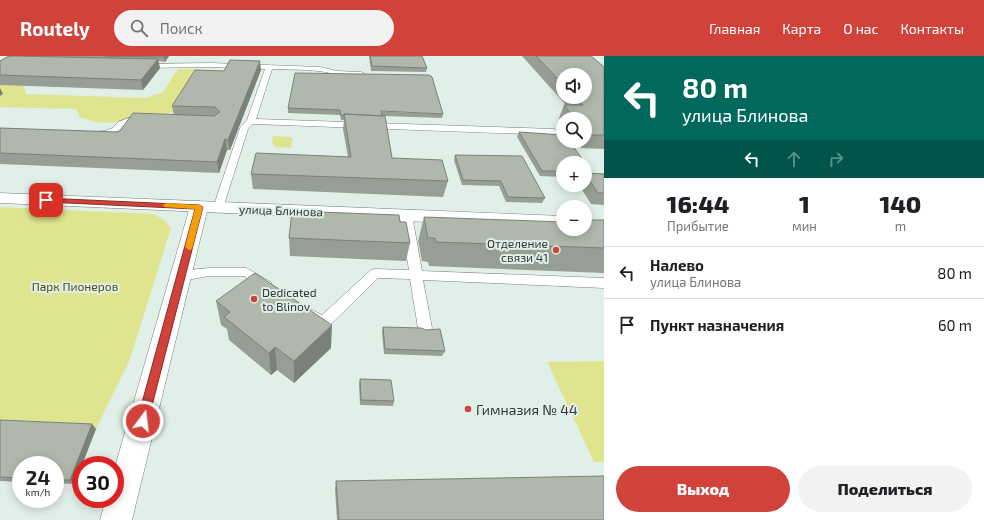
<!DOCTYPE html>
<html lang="ru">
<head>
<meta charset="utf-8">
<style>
	:root { --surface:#fff; --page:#f2f2f2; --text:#202124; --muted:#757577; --line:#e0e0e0; --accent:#d0423a }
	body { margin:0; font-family:"Exo 2",sans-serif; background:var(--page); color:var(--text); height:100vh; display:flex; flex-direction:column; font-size:15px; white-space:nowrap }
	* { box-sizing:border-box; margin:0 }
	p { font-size:13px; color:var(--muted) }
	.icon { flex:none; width:22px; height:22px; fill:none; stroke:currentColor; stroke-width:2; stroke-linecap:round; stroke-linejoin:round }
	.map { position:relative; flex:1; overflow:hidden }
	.side { display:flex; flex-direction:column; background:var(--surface); width:380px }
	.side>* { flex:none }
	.guide { background:#00695c; color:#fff; overflow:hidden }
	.fabs { position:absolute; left:556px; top:12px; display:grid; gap:8px }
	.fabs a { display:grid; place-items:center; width:36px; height:36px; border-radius:50%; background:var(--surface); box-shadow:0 2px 10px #0003; font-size:20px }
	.speed { position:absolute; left:12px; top:400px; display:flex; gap:8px; font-size:20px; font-weight:700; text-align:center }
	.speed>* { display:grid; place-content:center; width:52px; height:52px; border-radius:50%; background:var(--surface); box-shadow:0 2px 10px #0003; line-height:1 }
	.speed small { font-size:10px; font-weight:400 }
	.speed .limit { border:6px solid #d22; background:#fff; color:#111 }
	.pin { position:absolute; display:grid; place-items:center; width:34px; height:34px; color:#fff; margin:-17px; border-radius:8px; box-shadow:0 2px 6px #0006 }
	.me { position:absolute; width:44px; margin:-22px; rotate:15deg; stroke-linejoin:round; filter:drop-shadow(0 0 3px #0008) }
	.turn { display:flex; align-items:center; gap:14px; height:84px; padding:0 12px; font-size:18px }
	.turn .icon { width:52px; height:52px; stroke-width:2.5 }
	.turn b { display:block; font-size:28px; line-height:34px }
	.lanes { display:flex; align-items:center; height:38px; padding:0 12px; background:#0003; justify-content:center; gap:20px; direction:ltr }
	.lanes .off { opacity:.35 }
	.eta { display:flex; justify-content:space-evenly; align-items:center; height:68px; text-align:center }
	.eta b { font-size:24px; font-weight:800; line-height:28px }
	.button { display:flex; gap:8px; margin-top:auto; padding:8px 12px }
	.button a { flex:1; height:46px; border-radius:24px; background:var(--accent); color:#fff; font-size:16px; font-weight:800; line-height:46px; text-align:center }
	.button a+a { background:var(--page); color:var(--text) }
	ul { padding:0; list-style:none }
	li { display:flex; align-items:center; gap:12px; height:52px; padding:0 12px; border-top:1px solid var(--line) }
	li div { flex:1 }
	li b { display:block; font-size:15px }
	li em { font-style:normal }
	header { display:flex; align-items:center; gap:24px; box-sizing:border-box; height:56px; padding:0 20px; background:var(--accent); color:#fff }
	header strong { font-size:19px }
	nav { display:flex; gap:22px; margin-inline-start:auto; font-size:14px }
	.search { width:280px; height:36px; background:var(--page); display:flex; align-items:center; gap:10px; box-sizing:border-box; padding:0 14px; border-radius:22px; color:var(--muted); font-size:15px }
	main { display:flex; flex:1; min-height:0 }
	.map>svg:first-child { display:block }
	.green { fill:#dfe58f }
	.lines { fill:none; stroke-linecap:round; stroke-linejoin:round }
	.service-casing { stroke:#74817b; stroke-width:1 }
	.minor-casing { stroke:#74817b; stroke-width:1 }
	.tertiary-casing { stroke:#74817b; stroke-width:1 }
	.service { fill:#fff; fill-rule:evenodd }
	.minor { fill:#fff; fill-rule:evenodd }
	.tertiary { fill:#fff; fill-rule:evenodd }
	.wall { fill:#979e95; fill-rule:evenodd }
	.shaded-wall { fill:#7b8179 }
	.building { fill:#b0b8ad; stroke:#7b8179 }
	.route { fill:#d0423a; stroke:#872b26 }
	.slow { fill:#f59e0b }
	.poi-dot { fill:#d0423a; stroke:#e1efe9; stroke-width:1.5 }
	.labels { text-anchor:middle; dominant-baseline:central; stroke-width:4; stroke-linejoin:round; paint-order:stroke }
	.street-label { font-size:12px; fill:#313734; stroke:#e1efe9 }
	.poi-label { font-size:12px; fill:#313734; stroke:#e1efe9; text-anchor:end }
	.park-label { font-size:12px; fill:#4d500e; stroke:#e1efe9 }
	.near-poi-label { font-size:14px; fill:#313734; stroke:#e1efe9; text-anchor:start }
</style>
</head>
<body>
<header>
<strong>Routely</strong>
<div class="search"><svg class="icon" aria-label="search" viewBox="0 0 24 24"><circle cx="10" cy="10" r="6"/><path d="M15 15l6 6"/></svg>Поиск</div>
<nav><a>Главная</a><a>Карта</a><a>О нас</a><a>Контакты</a></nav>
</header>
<main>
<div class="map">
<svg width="604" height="464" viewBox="0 0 604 464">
	<rect width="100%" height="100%" fill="#e1efe9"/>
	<path class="green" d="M 178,13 L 201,13 L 174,56 C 153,62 116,69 95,66 C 90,65 85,62 80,61 L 76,53 L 0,51 L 0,27 L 23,28 L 26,38 L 146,42 L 163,36 Z
		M 273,80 L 290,81 L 293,83 L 291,92 L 275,91 L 272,87 Z
		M 0,151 L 154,158 L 164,164 L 171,172 L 130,303 L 96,373 L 0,369 Z
		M 604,305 L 604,406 L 594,406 L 547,306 Z"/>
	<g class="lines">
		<g class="service-casing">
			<path id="service" d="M 211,7 L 320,11 L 337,15 L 361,16 L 365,18 C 356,25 330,16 319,15 C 303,13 287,14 272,13 L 256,63 L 554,73 L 558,76 L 554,79 L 253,68 L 248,73 L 223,152 L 218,155 L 213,152 L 240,72 L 247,64 L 265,13 L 211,11 L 142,12 L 139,10 L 142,8 Z
				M 134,60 L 146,62 L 147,64 C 143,68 138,65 133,66 C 122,70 103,90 91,78 L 92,76 L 104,75 L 113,72 L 118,66 Z
				M 406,156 L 410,157 L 412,159 L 422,215 L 604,222 L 604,232 L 423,224 L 432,272 L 430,276 L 425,278 L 420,276 L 418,272 L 410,223 L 378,222 L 328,271 C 319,274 309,267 305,259 L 307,255 L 312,254 L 322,259 L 371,214 L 375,213 L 409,214 L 400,159 L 402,157 Z
				M 209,212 L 246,212 L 271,226 L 272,229 L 271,232 L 266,234 L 244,220 L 209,220 L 181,225 L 177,223 L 175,220 L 177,217 L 181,215 Z"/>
		</g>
		<g class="minor-casing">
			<path id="minor" d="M 199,145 L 205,147 L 208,151 L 132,464 L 100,464 L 106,443 L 115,443 L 115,411 L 190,151 L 193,147 Z"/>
		</g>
		<g class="tertiary-casing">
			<path id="tertiary" d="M 0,137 L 563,160 L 563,172 L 0,147 Z"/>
		</g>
		<use href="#service" class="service"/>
		<use href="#minor" class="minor"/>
		<use href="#tertiary" class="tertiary"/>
	</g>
	<path class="wall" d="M 13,0 L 169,0 L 165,6 L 158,5 L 160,12 L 143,34 L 0,29 L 0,5 Z
		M 369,0 L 422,0 L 427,12 L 426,16 L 371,15 Z
		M 522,0 L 591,0 L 604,11 L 604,93 L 581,92 L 576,85 L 585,85 L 585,63 L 563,63 L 563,68 L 559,62 L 564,49 L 566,49 ZM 563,19 L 585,41 L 563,41 Z
		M 261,14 L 230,94 L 227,94 L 219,117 L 0,108 L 0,72 L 119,76 L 174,59 L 172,50 L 224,15 Z
		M 288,52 L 443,58 L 442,62 L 385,60 L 392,102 L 448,125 L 443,141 L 253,133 L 251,118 L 348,101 L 343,73 L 344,64 L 341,64 L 340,59 L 288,57 Z
		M 519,76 L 563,79 L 563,85 L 569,85 L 592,116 L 591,117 L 604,118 L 604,149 L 591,148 L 579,129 L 585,129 L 585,107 L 563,107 L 563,121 L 540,120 L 517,81 Z
		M 455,99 L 545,142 L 542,147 L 506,146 L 499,130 L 462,129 L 454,104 Z
		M 424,161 L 585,173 L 585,164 L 604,164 L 604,217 L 429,210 L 428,206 L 422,205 L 418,185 Z
		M 400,166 L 410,187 L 406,205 L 290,200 L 289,182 Z
		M 216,245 L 331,292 L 294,327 L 277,314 L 271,319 L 229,284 L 227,273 L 221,269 Z
		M 383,271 L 445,295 L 442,300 L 384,298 L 382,276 Z
		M 360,323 L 394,345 L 393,350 L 360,349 L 359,328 Z
		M 0,364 L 96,373 L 74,428 L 55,427 L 55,409 L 21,409 L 21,426 L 0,425 Z
		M 336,425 L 604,464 L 337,464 L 335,433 Z"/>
	<path class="shaded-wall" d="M 165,0 L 169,0 L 165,6 L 164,1 Z
		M 158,3 L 160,12 L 143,34 L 141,24 Z
		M 260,5 L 261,14 L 230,94 L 228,84 Z
		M 0,32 L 3,38 L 0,40 Z
		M 225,83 L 227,94 L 219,117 L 217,106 Z
		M 332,269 L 331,292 L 294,327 L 294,305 Z
		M 275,291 L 277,314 L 271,319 L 269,297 Z
		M 92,368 L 96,373 L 82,409 L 81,409 L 81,411 L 74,428 L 70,424 Z"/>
	<path class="building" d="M 13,0 L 158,3 L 141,24 L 0,19 L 0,5 L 7,1 Z
		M 105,0 L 165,0 L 164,1 Z
		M 370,0 L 422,0 L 427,12 L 372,10 Z
		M 536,0 L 591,0 L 604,11 L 604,79 L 588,79 L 585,75 L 585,63 L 575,63 L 564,49 L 583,49 L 575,41 L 585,41 L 585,19 L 563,19 L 563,28 Z
		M 230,4 L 260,5 L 228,84 L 225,83 L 217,106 L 0,97 L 0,72 L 119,76 L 133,57 L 214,60 L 220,56 L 215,51 L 172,50 L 195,14 L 224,15 Z
		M 295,17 L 429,19 L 432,21 L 443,58 L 381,55 L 382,60 L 344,58 L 344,60 L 341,59 L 340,54 L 288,52 Z
		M 344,58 L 385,60 L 392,102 L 442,104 L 448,125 L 251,118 L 256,97 L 351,101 Z
		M 519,76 L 563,79 L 563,85 L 569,85 L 592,116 L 585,116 L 585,107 L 563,107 L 563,115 L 542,115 Z
		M 455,99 L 522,100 L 545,142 L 508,141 L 501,125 L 463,124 Z
		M 585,117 L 604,118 L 604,137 L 598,137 L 585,118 Z
		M 292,155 L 399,159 L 400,166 L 406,166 L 410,187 L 289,182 Z
		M 424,161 L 563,166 L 563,173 L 585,173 L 585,167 L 586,167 L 585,164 L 604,164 L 604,192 L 436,186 L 435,182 L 428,182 Z
		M 255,217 L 332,269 L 294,305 L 275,291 L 269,297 L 224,261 L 230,256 L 216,245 Z
		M 383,271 L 421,272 L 426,274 L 440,273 L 445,295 L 385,293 Z
		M 360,323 L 391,324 L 394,345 L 361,344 Z
		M 0,364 L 92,368 L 70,424 L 55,424 L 55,409 L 21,409 L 21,422 L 0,421 Z
		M 604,420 L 604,464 L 339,464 L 336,425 Z"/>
	<path class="route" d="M 43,142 L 199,149 L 203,151 L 147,369 L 143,370 L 139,369 L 137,365 L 195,153 L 46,146 L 42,144 Z"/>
	<path class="slow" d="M 166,147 L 199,149 L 203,151 L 192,193 L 189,194 L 185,191 L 195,153 L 164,151 L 163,149 Z"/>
	<g class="poi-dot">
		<circle cx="556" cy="194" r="4"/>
		<circle cx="254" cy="243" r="4"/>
		<circle cx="468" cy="353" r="4"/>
	</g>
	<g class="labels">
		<g class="street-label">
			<text transform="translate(281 154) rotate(2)">улица Блинова</text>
		</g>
		<g class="poi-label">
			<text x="548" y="187">Отделение<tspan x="548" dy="14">связи 41</tspan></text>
			<text x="262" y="236" text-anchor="start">Dedicated<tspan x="262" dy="14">to Blinov</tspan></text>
		</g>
		<g class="park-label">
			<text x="75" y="230">Парк Пионеров</text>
		</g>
		<g class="near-poi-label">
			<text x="476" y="353">Гимназия № 44</text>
		</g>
	</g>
</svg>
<div class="fabs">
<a><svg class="icon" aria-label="sound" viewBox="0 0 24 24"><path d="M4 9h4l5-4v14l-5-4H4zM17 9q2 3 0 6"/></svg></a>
<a><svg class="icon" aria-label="search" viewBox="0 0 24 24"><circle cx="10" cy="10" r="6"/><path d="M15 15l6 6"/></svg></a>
<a>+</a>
<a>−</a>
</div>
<div class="speed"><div>24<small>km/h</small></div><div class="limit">30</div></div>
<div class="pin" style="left:46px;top:144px;background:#d93025"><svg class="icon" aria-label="arrive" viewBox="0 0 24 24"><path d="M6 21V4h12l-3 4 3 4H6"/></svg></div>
<svg class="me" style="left:143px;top:365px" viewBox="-20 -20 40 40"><circle r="17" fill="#d0423a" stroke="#fff" stroke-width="3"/><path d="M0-11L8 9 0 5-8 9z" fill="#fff"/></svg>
</div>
<section class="side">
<div class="guide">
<div class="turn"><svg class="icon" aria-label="left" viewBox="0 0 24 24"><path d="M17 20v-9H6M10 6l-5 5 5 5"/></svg><div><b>80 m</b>улица Блинова</div></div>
<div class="lanes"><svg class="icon" aria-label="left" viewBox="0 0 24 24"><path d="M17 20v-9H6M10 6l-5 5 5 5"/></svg><svg class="icon off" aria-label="ahead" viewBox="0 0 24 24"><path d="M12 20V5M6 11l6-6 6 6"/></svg><svg class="icon off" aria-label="right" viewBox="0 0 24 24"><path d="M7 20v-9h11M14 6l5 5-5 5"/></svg></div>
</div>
<div class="eta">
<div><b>16:44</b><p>Прибытие</p></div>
<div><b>1</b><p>мин</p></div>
<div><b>140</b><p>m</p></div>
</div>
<ul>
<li><svg class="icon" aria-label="left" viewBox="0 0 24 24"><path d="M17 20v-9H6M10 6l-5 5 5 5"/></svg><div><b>Налево</b><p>улица Блинова</p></div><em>80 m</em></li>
<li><svg class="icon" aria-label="arrive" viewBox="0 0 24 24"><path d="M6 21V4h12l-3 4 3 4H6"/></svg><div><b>Пункт назначения</b></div><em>60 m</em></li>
</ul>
<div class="button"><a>Выход</a><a>Поделиться</a></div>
</section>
</main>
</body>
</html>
